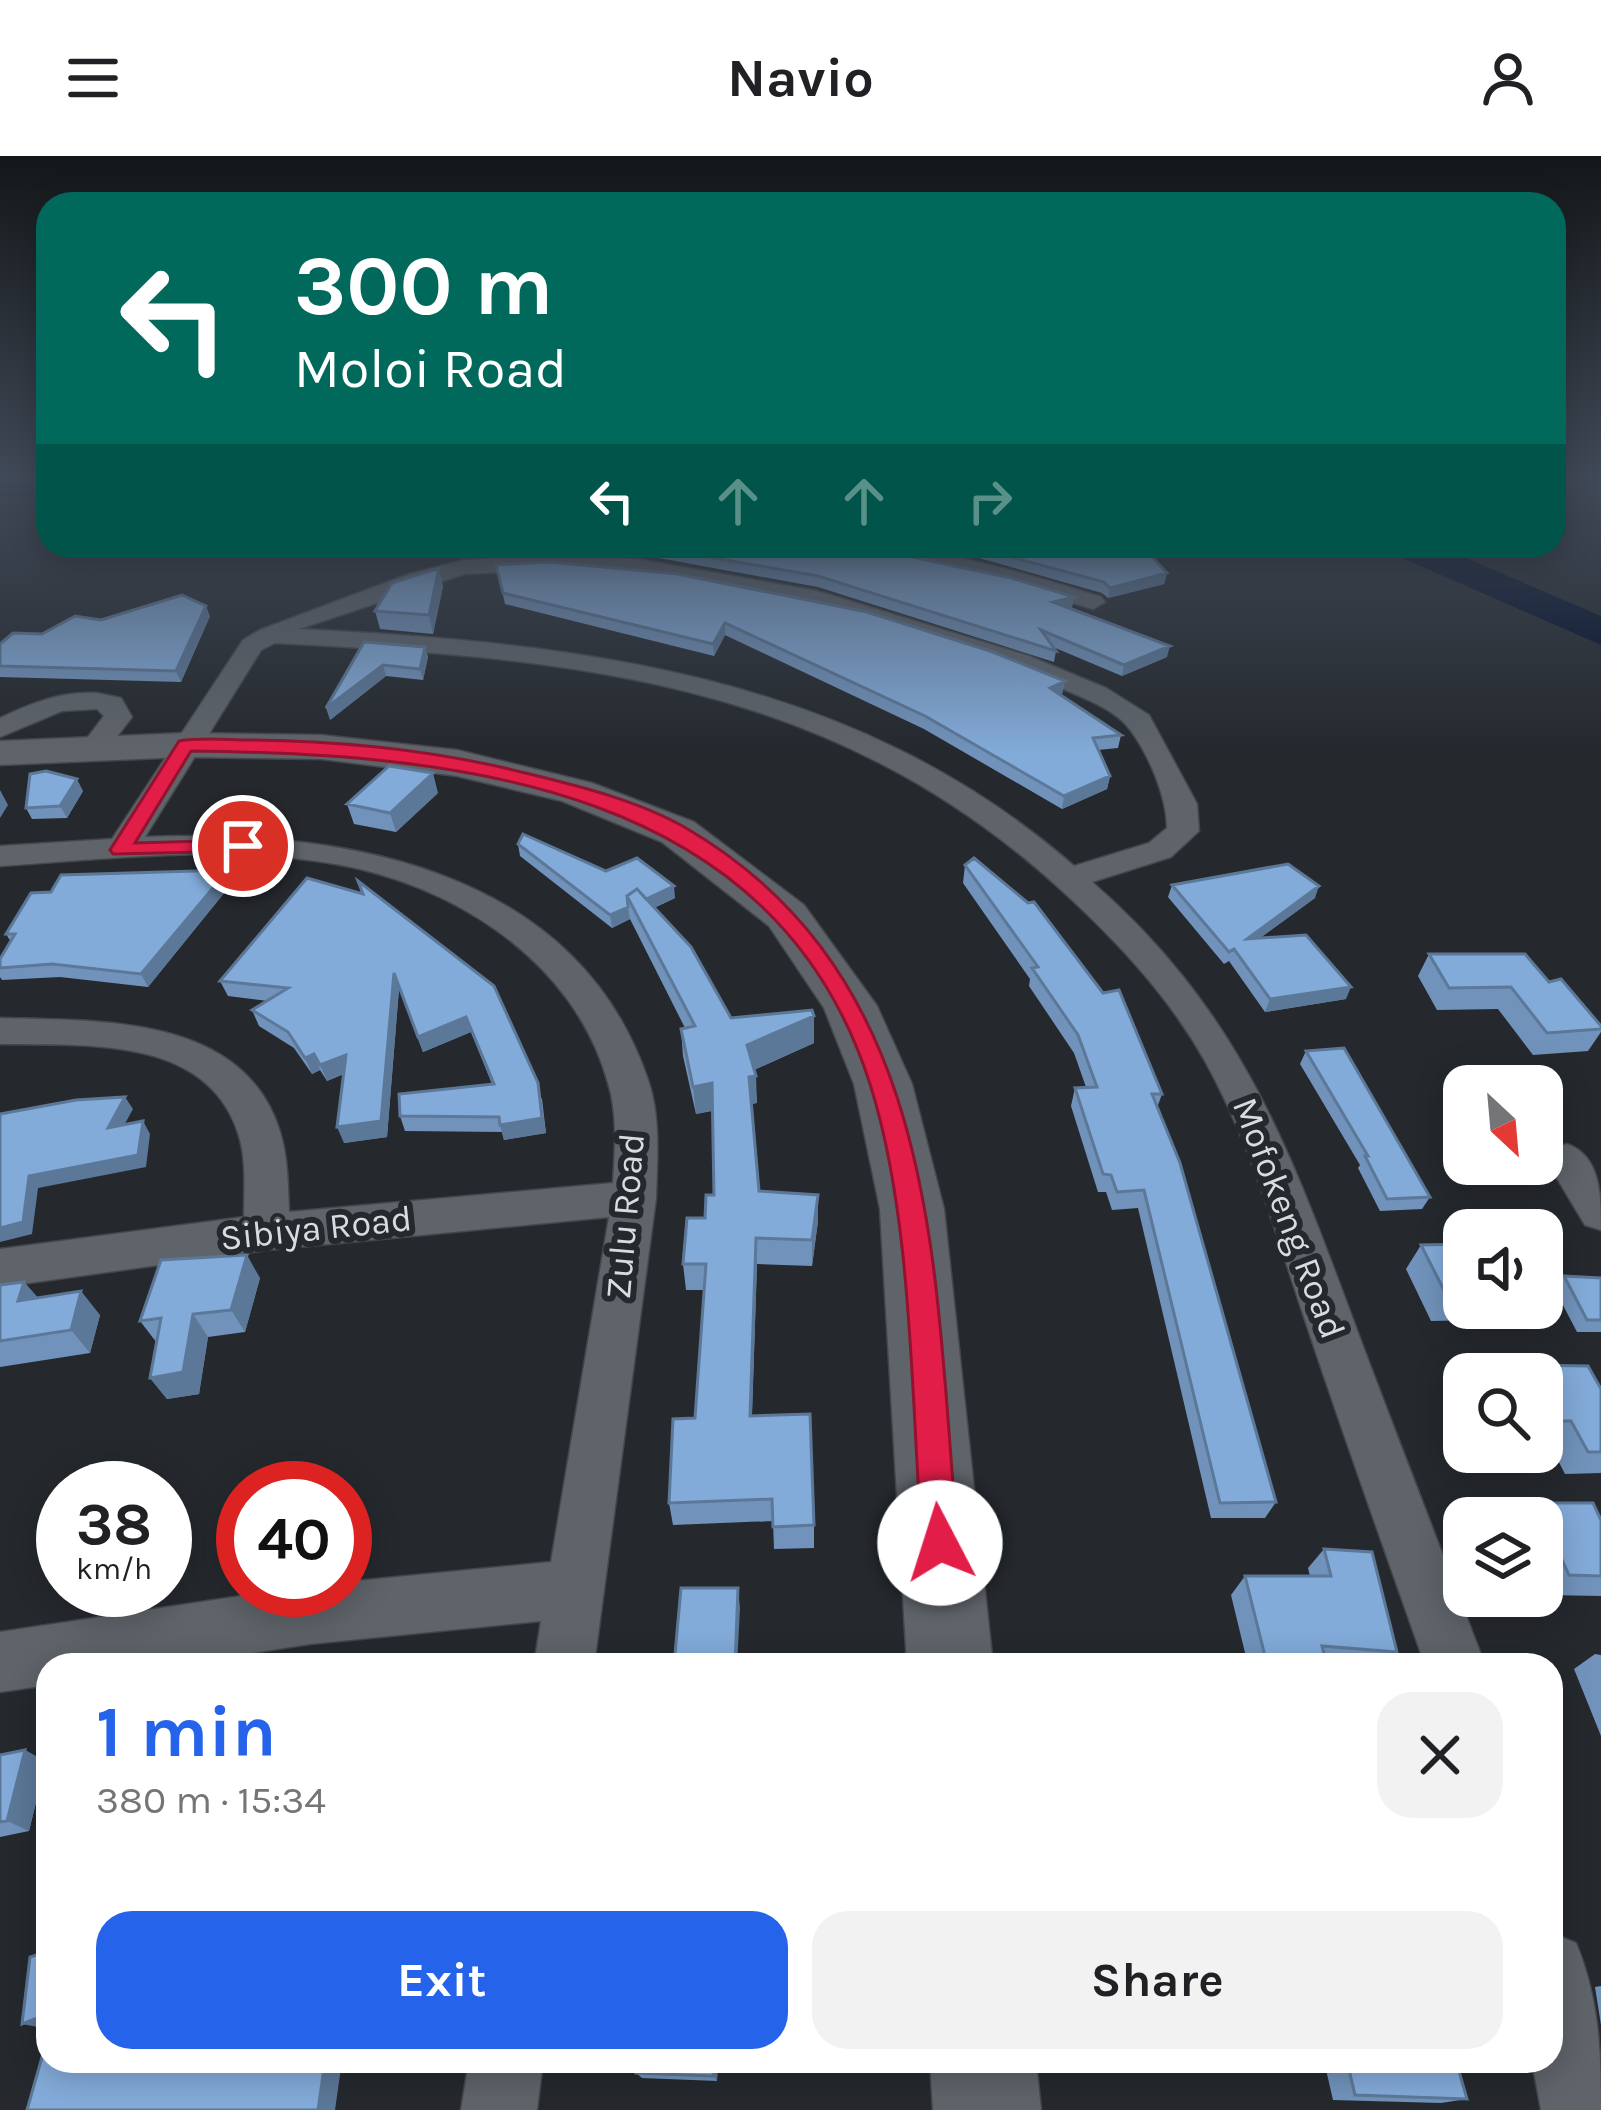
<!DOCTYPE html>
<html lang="en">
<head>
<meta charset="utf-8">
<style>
	:root { --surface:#fff; --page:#f2f2f2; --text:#202124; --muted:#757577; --accent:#2563eb }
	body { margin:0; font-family:Karla,sans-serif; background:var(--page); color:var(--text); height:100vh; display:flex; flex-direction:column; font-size:45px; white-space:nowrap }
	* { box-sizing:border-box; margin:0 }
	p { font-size:39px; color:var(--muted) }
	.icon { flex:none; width:66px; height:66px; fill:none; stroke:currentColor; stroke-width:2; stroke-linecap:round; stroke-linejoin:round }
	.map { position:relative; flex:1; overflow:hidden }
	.drawer { position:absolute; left:36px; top:1497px; width:1527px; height:420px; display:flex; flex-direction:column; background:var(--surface); border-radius:36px; box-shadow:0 6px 30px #0003 }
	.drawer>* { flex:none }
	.hud { position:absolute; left:36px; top:36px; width:1530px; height:366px; border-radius:36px; box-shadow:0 6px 30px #0003; background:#00695c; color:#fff; overflow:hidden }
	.needle { width:78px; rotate:154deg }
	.buttons { position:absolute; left:1443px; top:909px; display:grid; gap:24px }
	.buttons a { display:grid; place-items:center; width:120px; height:120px; border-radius:24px; background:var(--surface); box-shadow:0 6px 30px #0003; font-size:60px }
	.speed { position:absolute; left:36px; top:1305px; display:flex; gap:24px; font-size:60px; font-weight:700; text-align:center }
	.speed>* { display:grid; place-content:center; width:156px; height:156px; border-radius:50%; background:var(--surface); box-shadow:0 6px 30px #0003; line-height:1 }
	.speed small { font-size:30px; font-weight:400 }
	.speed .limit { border:18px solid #d22; background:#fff; color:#111 }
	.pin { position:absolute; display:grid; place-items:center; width:102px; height:102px; color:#fff; margin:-51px; border:6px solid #fff; border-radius:50%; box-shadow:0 3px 12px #0007 }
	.me { position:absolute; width:132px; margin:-66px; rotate:355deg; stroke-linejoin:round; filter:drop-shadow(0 0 9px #0008) }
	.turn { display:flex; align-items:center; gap:42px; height:252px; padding:0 60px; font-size:54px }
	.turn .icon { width:156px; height:156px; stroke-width:2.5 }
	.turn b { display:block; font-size:84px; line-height:102px }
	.lanes { display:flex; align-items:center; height:114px; padding:0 60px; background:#0003; justify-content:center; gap:60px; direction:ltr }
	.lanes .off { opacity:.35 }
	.round { display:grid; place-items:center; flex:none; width:126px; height:126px; border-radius:36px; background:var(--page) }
	.overview { display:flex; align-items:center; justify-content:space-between; height:204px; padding:0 60px }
	h1 { font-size:72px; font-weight:700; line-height:90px; color:var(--accent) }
	.cta { display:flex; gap:24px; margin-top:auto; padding:24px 60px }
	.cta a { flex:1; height:138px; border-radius:36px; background:var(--accent); color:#fff; font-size:48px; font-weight:700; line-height:138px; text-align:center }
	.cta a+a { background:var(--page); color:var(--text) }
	header { display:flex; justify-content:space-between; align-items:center; height:156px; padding:0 60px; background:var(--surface); font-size:54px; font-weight:700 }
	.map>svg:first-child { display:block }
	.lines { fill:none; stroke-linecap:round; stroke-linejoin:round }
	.river { fill:#000e29; fill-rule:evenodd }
	.street-casing { stroke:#43474a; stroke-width:3 }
	.secondary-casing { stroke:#43474a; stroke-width:3 }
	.street { fill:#5f646a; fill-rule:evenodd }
	.secondary { fill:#5f646a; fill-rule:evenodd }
	.wall { fill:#7193bb }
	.shaded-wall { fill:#5c7898 }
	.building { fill:#83abd9; stroke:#5c7898; stroke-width:3 }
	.route { fill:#e11d48; stroke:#92132f; stroke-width:3 }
	.labels { text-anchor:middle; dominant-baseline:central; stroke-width:12; stroke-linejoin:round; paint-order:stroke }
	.street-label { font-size:36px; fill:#d9dcdf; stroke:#25292e }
</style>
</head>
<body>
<header><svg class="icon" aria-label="menu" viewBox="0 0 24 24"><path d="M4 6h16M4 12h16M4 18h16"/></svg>Navio<svg class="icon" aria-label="person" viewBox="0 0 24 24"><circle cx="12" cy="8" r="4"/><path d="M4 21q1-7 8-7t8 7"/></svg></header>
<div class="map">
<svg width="1601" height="1954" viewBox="0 0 1601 1954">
	<rect width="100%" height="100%" fill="#25292e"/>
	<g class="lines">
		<path class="river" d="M 0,324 L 48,324 L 48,342 L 0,340 Z
			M 1387,390 L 1438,390 L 1601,460 L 1601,489 L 1393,398 Z"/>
		<g class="street-casing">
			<path id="street" d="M 852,390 C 937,390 1021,416 1101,441 L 1105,446 L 1093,453 L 1011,428 L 863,397 Z
				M 552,399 L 637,403 L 817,435 L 1029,500 L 1106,532 L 1149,559 L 1197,648 L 1199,675 L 1171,701 L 1092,726 C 1248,862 1294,1006 1364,1193 C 1404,1299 1445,1404 1485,1509 L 1425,1509 C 1385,1395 1344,1281 1306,1167 C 1276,1078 1250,986 1205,905 C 1168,839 1115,783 1059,732 C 829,523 571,502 275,487 L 261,494 L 145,681 C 341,673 576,711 648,924 C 661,961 657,1003 656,1042 L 594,1509 L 534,1509 L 541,1465 L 310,1488 L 176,1509 L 48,1509 L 48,1529 L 0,1536 L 0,1476 L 281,1434 L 345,1434 L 345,1426 L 551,1406 L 609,1061 L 267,1094 L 0,1131 L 0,1093 L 244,1061 C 244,1034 247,1003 238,977 C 206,878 82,890 0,888 L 0,862 C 101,865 250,858 282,983 C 288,1006 288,1032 289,1056 L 613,1027 C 615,994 618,959 608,927 C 574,803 450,726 329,707 C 220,689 109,703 0,710 L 0,690 L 112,683 L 243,484 L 260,474 L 409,418 L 464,404 ZM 552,413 C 720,421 894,459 1049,527 C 1073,538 1111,550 1128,571 C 1148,596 1167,641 1167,672 L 1149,687 L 1074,710 C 854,518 580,487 299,473 L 464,418 Z
				M 97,537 L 121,542 L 132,561 L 102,600 L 82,600 L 78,594 L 104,560 L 97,553 L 62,555 L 0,581 L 0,562 C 31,547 62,535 97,537 Z
				M 1567,988 C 1601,1000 1601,1040 1601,1074 L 1585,1069 L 1546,1004 L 1552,993 Z
				M 1551,1777 L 1576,1787 C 1599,1842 1601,1896 1601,1954 L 1541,1954 L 1532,1905 L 1551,1905 Z
				M 469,1905 L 543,1905 L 537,1954 L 461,1954 Z"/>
		</g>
		<g class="secondary-casing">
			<path id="secondary" d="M 185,577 L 321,579 L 457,594 L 592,627 L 694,666 L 804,749 L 877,850 L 912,928 L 944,1053 L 993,1509 L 907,1509 L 880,1053 L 854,928 L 824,852 L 769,770 L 662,686 L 562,645 L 457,620 L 321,603 L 185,601 L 0,609 L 0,585 Z
				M 930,1905 L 1036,1905 L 1041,1954 L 933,1954 Z"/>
		</g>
		<use href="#street" class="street"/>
		<use href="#secondary" class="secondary"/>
	</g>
	<path class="wall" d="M 491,390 L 860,390 L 1074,441 L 1072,451 L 1069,452 L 1167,501 L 1122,520 L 1053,491 L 1056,495 L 1054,506 L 818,431 L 637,398 L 552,394 L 493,398 Z
		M 916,390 L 1142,390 L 1167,417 L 1164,428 L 1108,442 L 1102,437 L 979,402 Z
		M 496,409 L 1065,525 L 1062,538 L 1060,539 L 1121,579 L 1118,592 L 1098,594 L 1110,620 L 1107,633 L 1062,653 L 924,573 L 725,479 L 714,500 L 505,448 Z
		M 443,430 L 433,478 L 380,473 L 375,455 Z
		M 210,460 L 181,526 L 0,521 L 0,488 L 101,464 Z
		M 364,486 L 425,491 L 428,501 L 423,524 L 386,520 L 330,564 Z
		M 83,635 L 67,662 L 32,663 L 26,652 Z
		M 438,637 L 396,676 L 354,668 L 347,648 Z
		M 518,688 L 606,715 L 675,742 L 654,752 L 731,862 L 814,860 L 814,887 L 754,914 L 757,947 L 751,948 L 759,1035 L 818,1039 L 818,1065 L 812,1110 L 757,1108 L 752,1260 L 814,1369 L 814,1392 L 774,1393 L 773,1365 L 673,1369 L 669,1347 L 695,1262 L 704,1134 L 686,1134 L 683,1108 L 714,1039 L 712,955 L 696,958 L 683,900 L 681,873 L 685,872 L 630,763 L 612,772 L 520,700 Z
		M 965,709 L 1162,938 L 1157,952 L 1276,1346 L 1265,1362 L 1211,1362 L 1138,1052 L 1112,1054 L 1106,1036 L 1098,1036 L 1071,950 L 1075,932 L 1086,931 L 1074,897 L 1029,830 L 1030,823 L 963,727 Z
		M 228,714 L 233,726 L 148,831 L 60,821 L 2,824 L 0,821 L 0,803 L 11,786 L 6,778 L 51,736 Z
		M 1172,729 L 1315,742 L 1260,782 L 1346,843 L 1265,856 L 1229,805 L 1224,808 L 1168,741 Z
		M 362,738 L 542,943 L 546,977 L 504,984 L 502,976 L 405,975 L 400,960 L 492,928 L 471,876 L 423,896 L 399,833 L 387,981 L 344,987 L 344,918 L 327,925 L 320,914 L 312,918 L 294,892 L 259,870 L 252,854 L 268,845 L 228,840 L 220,825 Z
		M 1429,798 L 1549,826 L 1601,870 L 1601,876 L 1588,895 L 1533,899 L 1498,853 L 1437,854 L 1418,820 Z
		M 1306,895 L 1430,1041 L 1422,1053 L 1380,1055 L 1358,1012 L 1360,1009 L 1300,908 Z
		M 1464,1088 L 1464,1152 L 1488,1152 L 1479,1164 L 1431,1165 L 1406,1113 L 1421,1089 Z
		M 1564,1120 L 1601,1122 L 1601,1176 L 1577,1176 L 1554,1132 Z
		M 260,1122 L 245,1176 L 208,1181 L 199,1238 L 167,1243 L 150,1222 L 157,1187 L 140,1165 Z
		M 24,1126 L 38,1142 L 100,1159 L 90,1197 L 0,1211 L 0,1129 Z
		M 1474,1208 L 1588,1210 L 1601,1233 L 1601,1317 L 1565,1318 L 1549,1287 L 1542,1287 L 1542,1218 L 1466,1218 Z
		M 1464,1221 L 1464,1250 L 1456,1230 Z
		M 1536,1347 L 1601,1364 L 1601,1440 L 1546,1439 L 1542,1431 L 1542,1362 L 1520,1362 Z
		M 1324,1393 L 1397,1496 L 1383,1509 L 1248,1509 L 1231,1439 L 1245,1420 L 1310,1420 L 1308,1412 Z
		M 1595,1498 L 1601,1499 L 1601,1580 L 1574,1513 Z
		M 25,1594 L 46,1606 L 29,1675 L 0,1681 L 0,1599 Z
		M 1601,1830 L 1601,1869 L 1595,1831 Z
		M 718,1905 L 717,1925 L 642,1922 L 636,1917 Z
		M 1324,1905 L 1456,1905 L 1467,1943 L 1441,1947 L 1333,1944 Z"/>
	<path class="shaded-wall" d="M 439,412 L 443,430 L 433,478 L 429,459 Z
		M 1167,417 L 1164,428 L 1108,442 L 1110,432 Z
		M 1074,441 L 1072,451 L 1051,457 L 1053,446 Z
		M 206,450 L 210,460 L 181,526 L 176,515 Z
		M 725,467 L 725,479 L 714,500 L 713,488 Z
		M 1170,490 L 1167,501 L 1122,520 L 1124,509 Z
		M 425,491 L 428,501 L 423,524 L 420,513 Z
		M 383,509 L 386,520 L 330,564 L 326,552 Z
		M 1065,525 L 1062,538 L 1048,545 L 1050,532 Z
		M 433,617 L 438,637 L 396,676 L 390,657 Z
		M 1110,620 L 1107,633 L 1062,653 L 1064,640 Z
		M 77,623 L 83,635 L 67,662 L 60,650 Z
		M 0,634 L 8,649 L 0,662 Z
		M 228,714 L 233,726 L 148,831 L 141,818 Z
		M 674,730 L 675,742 L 637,760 L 632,749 Z
		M 1319,730 L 1315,742 L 1242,795 L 1247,783 Z
		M 628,751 L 630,763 L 612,772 L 610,759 Z
		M 394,817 L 399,833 L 387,981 L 344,987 L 337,971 Z
		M 1351,831 L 1346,843 L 1265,856 L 1270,843 Z
		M 814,860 L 814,887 L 749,916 L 747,889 Z
		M 466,861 L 471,876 L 423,896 L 418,881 Z
		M 314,898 L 320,914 L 312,918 L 305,902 Z
		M 346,899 L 352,914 L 327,925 L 320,909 Z
		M 756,920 L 757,947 L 750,948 L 749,921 Z
		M 538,927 L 546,977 L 504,984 L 500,969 Z
		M 712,927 L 714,954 L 696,958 L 693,931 Z
		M 125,941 L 133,953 L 116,984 L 108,972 Z
		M 143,965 L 150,978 L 146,1011 L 38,1032 L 32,1078 L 0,1086 L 0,1072 L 29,1020 Z
		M 818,1039 L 818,1065 L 812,1110 L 812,1084 Z
		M 756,1082 L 757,1108 L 751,1284 L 750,1260 Z
		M 247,1099 L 260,1122 L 245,1176 L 231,1154 Z
		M 24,1126 L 44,1149 L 18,1145 Z
		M 81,1135 L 100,1159 L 90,1197 L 71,1174 Z
		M 193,1158 L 208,1181 L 199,1238 L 167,1243 L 150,1222 Z
		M 738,1432 L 740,1452 L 737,1509 L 735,1509 Z
		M 25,1594 L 46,1606 L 29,1675 L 7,1665 Z
		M 48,1858 L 48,1873 L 22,1868 Z
		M 325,1905 L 342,1905 L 335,1954 L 318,1954 Z
		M 714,1905 L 718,1905 L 717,1925 L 713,1920 Z"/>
	<path class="building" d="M 645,390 L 860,390 L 1011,422 L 1074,441 L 1053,446 L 1170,490 L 1124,509 L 1041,474 L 1056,495 L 818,420 Z
		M 971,390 L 1142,390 L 1167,417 L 1110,432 L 1104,426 Z
		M 550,406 L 677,418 L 867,456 L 990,495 L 1065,525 L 1050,532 L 1121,579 L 1093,582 L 1110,620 L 1064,640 L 925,560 L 725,467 L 713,488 L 503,437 L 496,409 Z
		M 439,412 L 429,459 L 375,455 L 392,427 Z
		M 182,439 L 206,450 L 176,515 L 0,510 L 0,488 L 13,477 L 42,478 L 75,460 L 101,464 Z
		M 364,486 L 425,491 L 420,513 L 383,509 L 326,552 Z
		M 389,610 L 433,617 L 390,657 L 347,648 Z
		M 46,615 L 77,623 L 60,650 L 26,652 L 30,618 Z
		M 523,678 L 606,715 L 637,702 L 674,730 L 646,743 L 637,733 L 627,740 L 628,751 L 610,759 L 518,688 Z
		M 974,702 L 1028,747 L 1034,746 L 1103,837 L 1119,834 L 1162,938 L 1152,938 L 1180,1007 L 1276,1346 L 1220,1347 L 1144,1034 L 1117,1036 L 1111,1019 L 1103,1018 L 1075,932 L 1097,931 L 1078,879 L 1032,812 L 1038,811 L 965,709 Z
		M 1288,708 L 1319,730 L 1247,783 L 1306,779 L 1351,831 L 1270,843 L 1234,793 L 1229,796 L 1172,729 Z
		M 228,714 L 141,818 L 52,808 L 0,812 L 0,803 L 15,778 L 6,778 L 31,737 L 51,736 L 61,719 Z
		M 307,722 L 363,738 L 358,725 L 494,830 L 538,927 L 542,962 L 500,969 L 499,961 L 400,960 L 399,938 L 494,928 L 466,861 L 418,881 L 394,817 L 381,965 L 337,971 L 346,899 L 320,909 L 314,898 L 305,902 L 288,876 L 252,854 L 288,832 L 220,825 Z
		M 637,733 L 691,791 L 731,862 L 812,854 L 814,860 L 747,889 L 756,920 L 749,921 L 759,1035 L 818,1039 L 812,1084 L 756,1082 L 750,1260 L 810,1258 L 814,1369 L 773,1371 L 772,1343 L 669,1347 L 673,1263 L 695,1262 L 706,1108 L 683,1108 L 687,1062 L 705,1062 L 706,1039 L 714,1039 L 712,927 L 693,931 L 681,873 L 695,870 L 627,740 Z
		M 1429,798 L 1525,798 L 1549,826 L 1561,823 L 1601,870 L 1601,873 L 1547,877 L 1511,831 L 1449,832 Z
		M 1344,892 L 1430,1041 L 1387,1043 L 1365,1000 L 1368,1000 L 1306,895 Z
		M 125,941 L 108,972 L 143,965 L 138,999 L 29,1020 L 23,1066 L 0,1072 L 0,958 L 76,944 Z
		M 1464,1088 L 1464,1141 L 1448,1142 L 1421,1089 Z
		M 247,1099 L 231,1154 L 193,1158 L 183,1216 L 150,1222 L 161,1162 L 140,1165 L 161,1104 Z
		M 1564,1120 L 1601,1122 L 1601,1164 L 1587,1164 Z
		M 24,1126 L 18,1145 L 81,1135 L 71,1174 L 0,1185 L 0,1129 Z
		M 1474,1208 L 1588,1210 L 1601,1233 L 1601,1296 L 1588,1296 L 1571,1265 L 1542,1265 L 1542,1218 L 1479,1218 Z
		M 1536,1347 L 1593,1347 L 1601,1364 L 1601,1420 L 1569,1419 Z
		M 1324,1393 L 1372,1396 L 1397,1496 L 1322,1490 L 1325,1501 L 1265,1500 L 1245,1420 L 1331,1420 Z
		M 681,1432 L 738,1432 L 735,1509 L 674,1509 Z
		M 25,1594 L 7,1665 L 0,1666 L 0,1599 Z
		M 48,1795 L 48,1858 L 22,1868 L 30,1801 Z
		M 48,1880 L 48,1905 L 325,1905 L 318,1954 L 27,1954 Z
		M 637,1905 L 714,1905 L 713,1920 L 636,1917 Z
		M 1347,1905 L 1456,1905 L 1467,1943 L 1355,1939 Z"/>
	<linearGradient id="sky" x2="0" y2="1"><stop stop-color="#141719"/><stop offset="0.54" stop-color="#404957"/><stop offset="1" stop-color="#404957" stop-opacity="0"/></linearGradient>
	<rect width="1601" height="598" fill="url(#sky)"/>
	<path class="route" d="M 179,585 C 202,581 228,584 252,584 C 337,585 422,593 505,612 C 565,627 632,641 686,672 C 947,825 933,1122 958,1387 L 953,1399 L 940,1404 L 927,1399 L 922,1387 C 911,1244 913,1063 870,928 C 775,629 459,598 191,595 L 135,687 L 243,684 L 253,690 L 250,695 L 113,698 L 110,694 Z"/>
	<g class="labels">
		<g class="street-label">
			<text transform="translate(625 1060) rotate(-85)">Zulu Road</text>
			<text transform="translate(1289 1062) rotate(69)">Mofokeng Road</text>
			<text transform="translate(316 1072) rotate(-6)">Sibiya Road</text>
		</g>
	</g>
</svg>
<div class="buttons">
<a><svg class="needle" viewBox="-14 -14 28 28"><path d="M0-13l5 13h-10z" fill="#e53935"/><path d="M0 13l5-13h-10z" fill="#757577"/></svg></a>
<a><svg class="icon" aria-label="sound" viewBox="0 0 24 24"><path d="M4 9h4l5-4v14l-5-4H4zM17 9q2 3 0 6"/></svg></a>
<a><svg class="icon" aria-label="search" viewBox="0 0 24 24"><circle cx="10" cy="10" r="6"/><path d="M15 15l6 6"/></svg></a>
<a><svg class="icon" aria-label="layers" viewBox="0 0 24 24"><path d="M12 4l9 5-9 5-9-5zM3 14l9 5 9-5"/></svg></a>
</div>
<div class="speed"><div>38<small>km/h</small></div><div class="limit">40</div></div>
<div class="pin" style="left:243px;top:690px;background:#d93025"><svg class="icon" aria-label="arrive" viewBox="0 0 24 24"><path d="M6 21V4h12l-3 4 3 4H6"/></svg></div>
<svg class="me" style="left:940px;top:1387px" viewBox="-20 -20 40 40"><circle r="19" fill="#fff"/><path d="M0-13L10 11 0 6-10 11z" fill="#e11d48"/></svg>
<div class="hud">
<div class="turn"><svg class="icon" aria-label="left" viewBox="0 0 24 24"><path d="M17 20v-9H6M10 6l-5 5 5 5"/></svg><div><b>300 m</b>Moloi Road</div></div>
<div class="lanes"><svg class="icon" aria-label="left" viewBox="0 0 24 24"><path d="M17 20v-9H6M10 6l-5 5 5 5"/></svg><svg class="icon off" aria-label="ahead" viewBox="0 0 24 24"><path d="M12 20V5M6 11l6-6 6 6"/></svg><svg class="icon off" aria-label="ahead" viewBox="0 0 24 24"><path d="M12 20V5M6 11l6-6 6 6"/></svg><svg class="icon off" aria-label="right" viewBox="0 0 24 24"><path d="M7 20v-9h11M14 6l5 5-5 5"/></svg></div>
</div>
<section class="drawer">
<div class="overview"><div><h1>1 min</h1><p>380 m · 15:34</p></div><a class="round"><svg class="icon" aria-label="close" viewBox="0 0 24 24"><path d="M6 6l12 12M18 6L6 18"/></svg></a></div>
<div class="cta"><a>Exit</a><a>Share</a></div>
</section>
</div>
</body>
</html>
